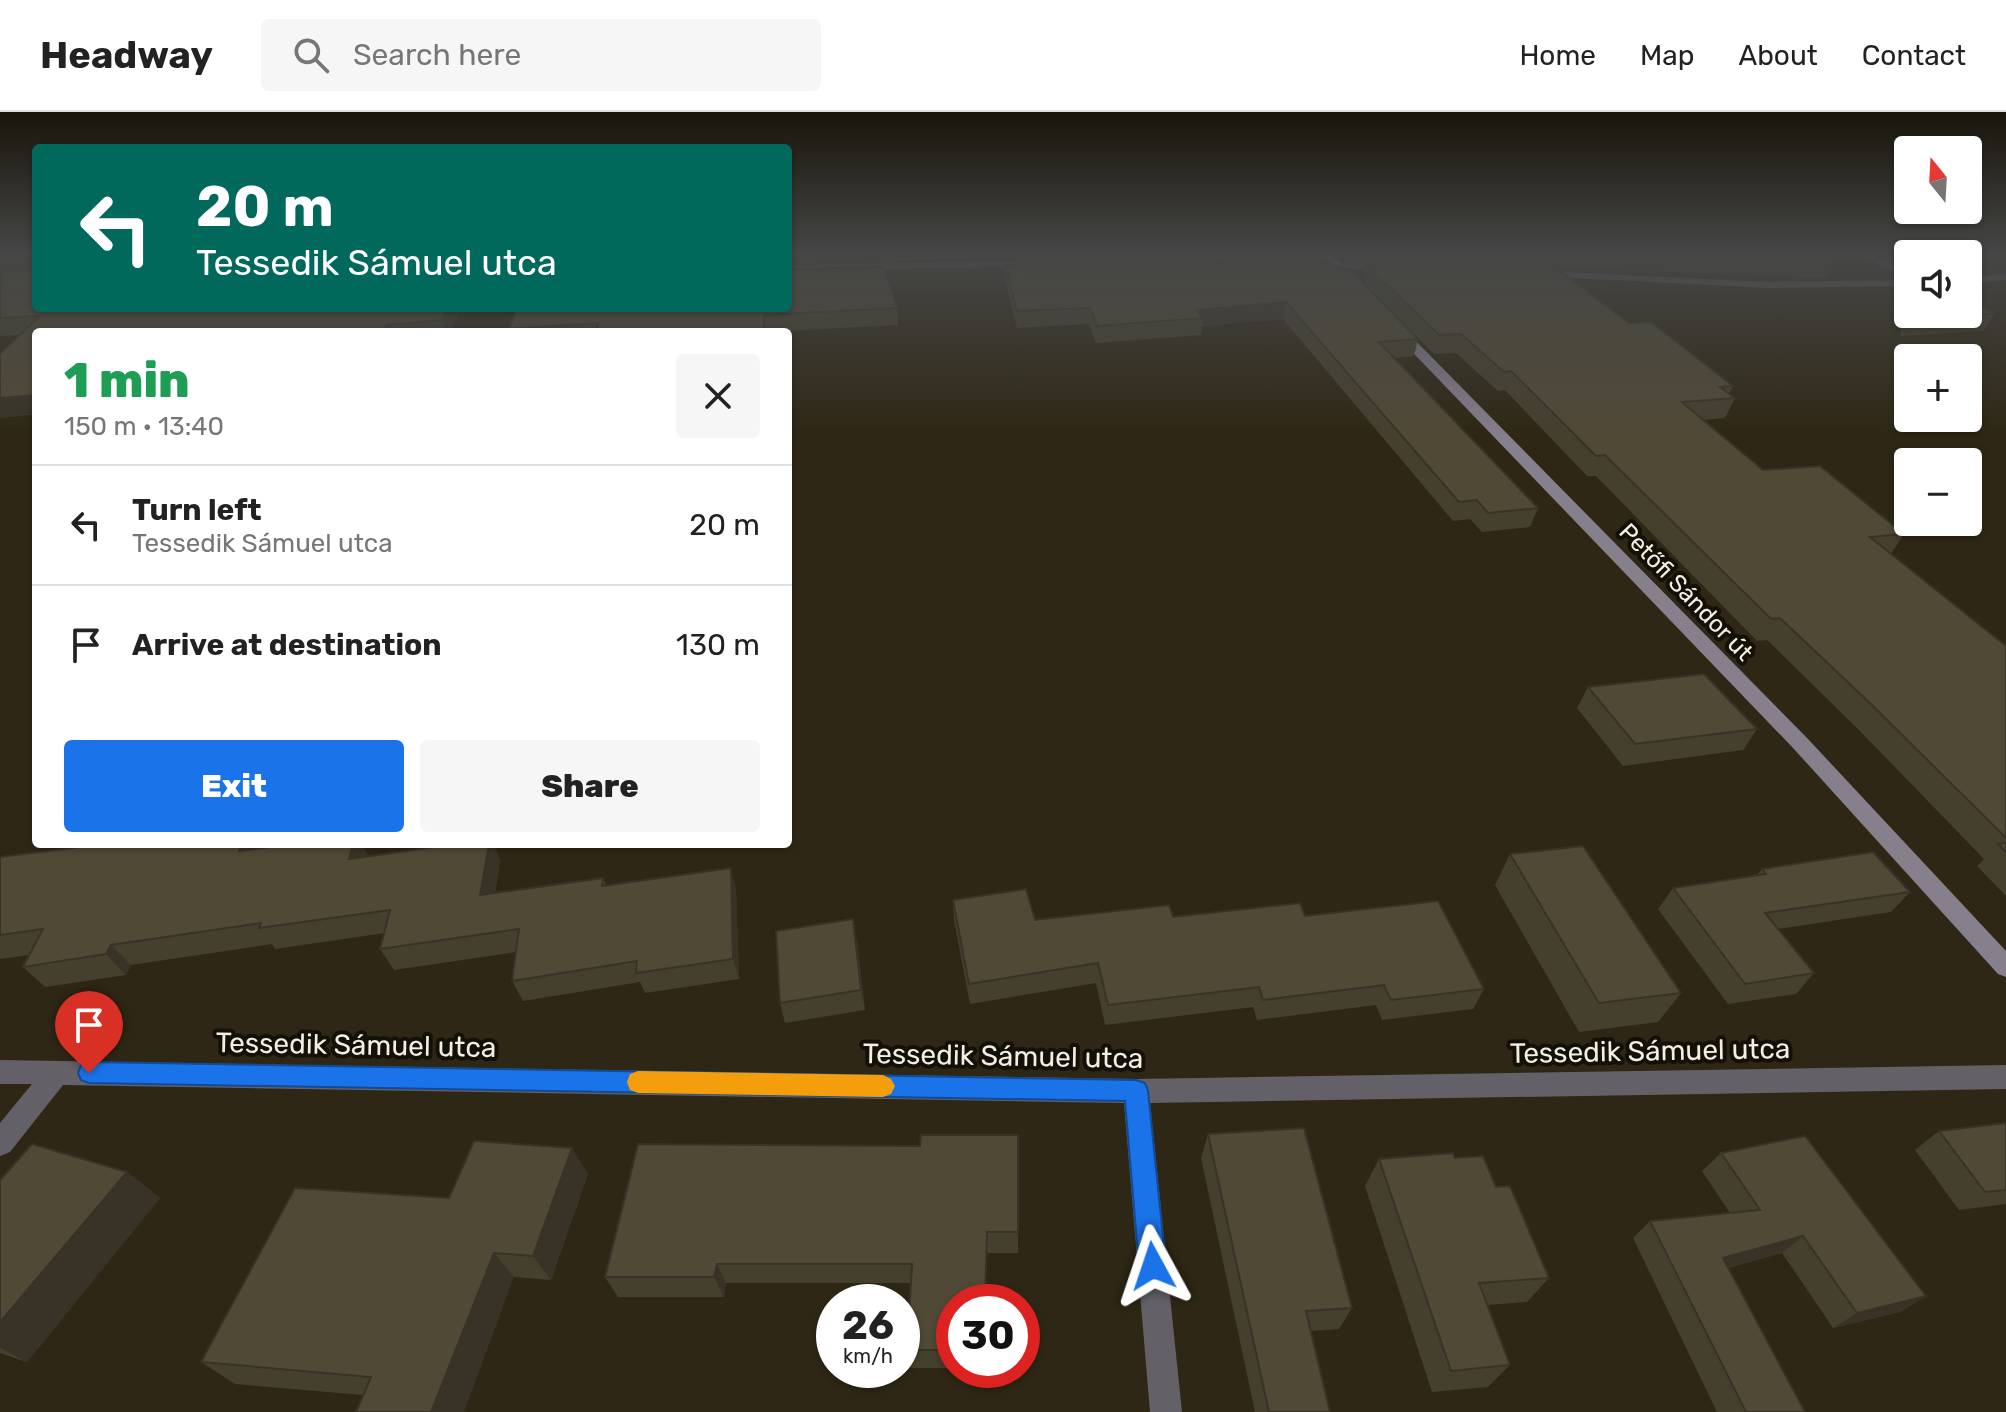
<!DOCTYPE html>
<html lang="en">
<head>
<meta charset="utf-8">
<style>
	:root { --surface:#fff; --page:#f6f6f6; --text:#222; --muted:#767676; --line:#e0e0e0; --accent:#1a73e8 }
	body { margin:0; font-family:Rubik,sans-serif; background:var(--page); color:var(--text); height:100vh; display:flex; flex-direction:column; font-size:30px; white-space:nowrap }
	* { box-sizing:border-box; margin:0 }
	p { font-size:26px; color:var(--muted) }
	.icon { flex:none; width:44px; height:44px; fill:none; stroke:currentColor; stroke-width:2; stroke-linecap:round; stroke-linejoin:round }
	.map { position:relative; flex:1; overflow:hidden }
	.details { position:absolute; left:32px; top:216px; width:760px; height:520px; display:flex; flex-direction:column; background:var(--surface); border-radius:8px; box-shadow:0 2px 6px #0004 }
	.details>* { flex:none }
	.guide { position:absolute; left:32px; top:32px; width:760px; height:168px; border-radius:8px; box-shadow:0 2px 6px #0004; background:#00695c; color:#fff; overflow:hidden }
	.needle { width:52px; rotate:342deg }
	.buttons { position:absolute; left:1894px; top:24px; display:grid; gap:16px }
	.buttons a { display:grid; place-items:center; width:88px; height:88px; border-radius:8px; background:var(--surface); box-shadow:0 2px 6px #0004; font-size:40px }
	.speed { position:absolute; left:816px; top:1172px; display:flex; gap:16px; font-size:40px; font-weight:700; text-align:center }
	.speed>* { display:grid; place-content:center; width:104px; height:104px; border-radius:50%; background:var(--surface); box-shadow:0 2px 6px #0004; line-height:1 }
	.speed small { font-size:20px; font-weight:400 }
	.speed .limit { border:12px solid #d22; background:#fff; color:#111 }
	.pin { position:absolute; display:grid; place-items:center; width:68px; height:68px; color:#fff; margin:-82px -34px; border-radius:50% 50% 50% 0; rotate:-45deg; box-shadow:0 0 8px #0007 }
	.pin .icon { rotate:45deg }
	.me { position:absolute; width:88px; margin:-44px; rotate:355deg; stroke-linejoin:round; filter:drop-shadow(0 0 6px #0008) }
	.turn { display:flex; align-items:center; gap:28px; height:168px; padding:0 32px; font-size:36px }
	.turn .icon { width:104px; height:104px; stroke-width:2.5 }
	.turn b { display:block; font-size:56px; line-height:68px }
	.round { display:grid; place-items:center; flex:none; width:84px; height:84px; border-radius:8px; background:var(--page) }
	.head { display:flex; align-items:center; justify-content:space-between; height:136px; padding:0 32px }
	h1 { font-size:48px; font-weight:800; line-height:60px; color:#1e9e55 }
	.action { display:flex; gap:16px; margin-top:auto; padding:16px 32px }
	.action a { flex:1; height:92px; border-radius:8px; background:var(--accent); color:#fff; font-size:32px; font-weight:800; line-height:92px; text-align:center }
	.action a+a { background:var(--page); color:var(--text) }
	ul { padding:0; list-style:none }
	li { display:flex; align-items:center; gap:24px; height:120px; padding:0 32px; border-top:2px solid var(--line) }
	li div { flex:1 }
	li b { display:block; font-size:30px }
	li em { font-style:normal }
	header { display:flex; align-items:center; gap:48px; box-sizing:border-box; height:112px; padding:0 40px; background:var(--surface); border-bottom:2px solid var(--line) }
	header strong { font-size:38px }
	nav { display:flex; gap:44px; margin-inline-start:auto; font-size:28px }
	.search { width:560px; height:72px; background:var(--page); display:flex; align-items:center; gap:20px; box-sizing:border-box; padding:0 28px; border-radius:8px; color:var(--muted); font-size:30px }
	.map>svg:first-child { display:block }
	.green { fill:#51400a }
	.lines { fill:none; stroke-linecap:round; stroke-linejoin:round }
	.service { fill:#646068; fill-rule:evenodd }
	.minor { fill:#646068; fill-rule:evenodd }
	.secondary { fill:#867f8c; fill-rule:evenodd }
	.wall { fill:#453f2e }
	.shaded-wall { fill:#383326 }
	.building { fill:#504936; stroke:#383326; stroke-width:2 }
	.route { fill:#1a73e8; stroke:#114b97; stroke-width:2 }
	.slow { fill:#f59e0b }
	.labels { text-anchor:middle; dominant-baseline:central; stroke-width:8; stroke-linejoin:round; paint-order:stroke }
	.street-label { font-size:24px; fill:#f2eee3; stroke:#131008 }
	.near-street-label { font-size:28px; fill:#f2eee3; stroke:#131008 }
</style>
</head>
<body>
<header>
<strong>Headway</strong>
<div class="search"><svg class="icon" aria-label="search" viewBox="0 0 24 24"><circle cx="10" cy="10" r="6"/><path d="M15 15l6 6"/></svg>Search here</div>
<nav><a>Home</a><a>Map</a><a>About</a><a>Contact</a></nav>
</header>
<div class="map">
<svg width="2006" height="1300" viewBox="0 0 2006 1300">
	<rect width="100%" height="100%" fill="#2e2715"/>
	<path class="green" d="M 788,143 L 1119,143 L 788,150 Z"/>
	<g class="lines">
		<path class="service" d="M 1861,143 L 1874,143 L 1908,160 L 1908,167 Z"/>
		<path class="minor" d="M 1332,143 L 1328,148 L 1184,151 L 1179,148 L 1184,145 Z
			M 1104,148 L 1104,152 L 1100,153 L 788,159 L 788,153 Z
			M 1332,151 L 1392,152 L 1398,155 L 1392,158 L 1336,156 L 1331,153 Z
			M 1540,159 L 1769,170 L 1908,168 L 1908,174 L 1769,176 L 1536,164 L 1534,162 Z
			M 2006,162 L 2006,168 L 1968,171 L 1968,165 Z
			M 0,948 L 1136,967 L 2006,953 L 2006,977 L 1150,991 L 1182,1300 L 1150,1300 L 1124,991 L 63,973 L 10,1040 L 0,1044 L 0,1011 L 32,972 L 0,972 Z"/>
		<path class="secondary" d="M 1321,143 L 1332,143 L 1358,170 L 1358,174 L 1350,174 Z
			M 1394,215 L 1402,215 L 1808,627 L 2006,839 L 2006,865 L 1998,862 L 1794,637 L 1394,221 Z"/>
	</g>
	<path class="wall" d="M 0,143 L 36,143 L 36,196 L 462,196 L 460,196 L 450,220 L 36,220 L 36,302 L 0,306 L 20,223 L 0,224 Z
		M 1094,143 L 1205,143 L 1210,150 L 1418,227 L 1414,244 L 1394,246 L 1538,396 L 1530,415 L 1482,420 L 1470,407 L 1453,409 L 1283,207 L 1202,214 L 1201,223 L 1096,231 L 1089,212 L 1017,216 L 1005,169 L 1005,153 L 1102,149 L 1102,144 L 1095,144 Z
		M 1358,143 L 1838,143 L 1826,166 L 1555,156 L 1629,211 L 1733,274 L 1729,282 L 1735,286 L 1725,306 L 1704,308 L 1763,358 L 1904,422 L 1891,442 L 2006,534 L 2006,784 L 1977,754 L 1984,747 L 1857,616 L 1767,528 L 1757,529 L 1596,364 L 1587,364 L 1505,278 L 1498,279 L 1456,241 L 1434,242 L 1367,175 L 1363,159 L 1365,148 L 1359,148 Z
		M 1908,173 L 1908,202 L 1994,202 L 1983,219 L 1901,224 L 1900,186 Z
		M 517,196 L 897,196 L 898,213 L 766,220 L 510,220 L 509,217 Z
		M 1588,575 L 1757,617 L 1743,638 L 1623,654 L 1577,596 Z
		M 103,732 L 248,732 L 252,737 L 369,744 L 455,732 L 493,732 L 500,748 L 495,781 L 603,766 L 606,773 L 736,777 L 739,867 L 645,881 L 640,870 L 523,889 L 512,869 L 516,840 L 394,858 L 380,837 L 385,821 L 275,837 L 272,832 L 131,853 L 126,863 L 45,875 L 23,855 L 30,843 L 0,847 L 0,745 Z
		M 1510,742 L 1681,881 L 1658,910 L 1579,920 L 1495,773 Z
		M 1762,757 L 1910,780 L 1891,800 L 1778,817 L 1814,861 L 1796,882 L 1728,892 L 1658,797 L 1673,776 L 1756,764 Z
		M 953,788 L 1035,808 L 1305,804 L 1484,877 L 1473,897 L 1382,908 L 1376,893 L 1257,908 L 1253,895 L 1105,913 L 1096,871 L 970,892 L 954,808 Z
		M 857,828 L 865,898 L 785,911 L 780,891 Z
		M 2006,1011 L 2006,1092 L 1959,1098 L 1915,1038 L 1939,1019 Z
		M 1208,1022 L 1352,1196 L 1339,1217 L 1311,1219 L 1330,1300 L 1255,1300 L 1201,1046 Z
		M 920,1034 L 1018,1120 L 1018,1141 L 987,1141 L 954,1190 L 954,1256 L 910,1256 L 907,1238 L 911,1171 L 726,1171 L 724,1185 L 618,1185 L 605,1165 Z
		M 1721,1041 L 1926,1184 L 1900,1200 L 1833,1216 L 1782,1141 L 1728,1156 L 1805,1300 L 1717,1300 L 1633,1126 L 1650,1109 L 1730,1101 L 1702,1059 Z
		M 1455,1046 L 1496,1075 L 1549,1166 L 1527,1190 L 1487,1193 L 1510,1253 L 1488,1275 L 1432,1280 L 1365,1074 L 1379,1047 Z
		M 127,1060 L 160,1086 L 27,1250 L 0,1241 L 0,1068 Z
		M 588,1062 L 551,1168 L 514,1165 L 363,1283 L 235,1272 L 201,1250 L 449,1086 Z"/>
	<path class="shaded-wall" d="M 1286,190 L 1283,207 L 1202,214 L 1203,206 L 1197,198 Z
		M 447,196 L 460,196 L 450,220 L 446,220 L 442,208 Z
		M 36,283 L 36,302 L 0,306 L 0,286 Z
		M 242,732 L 248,732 L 259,747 L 239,739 Z
		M 353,732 L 361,732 L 369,744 L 349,747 Z
		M 489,732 L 493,732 L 500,748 L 491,804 L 480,783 Z
		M 731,756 L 736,777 L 739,867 L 733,847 Z
		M 853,807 L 857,828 L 865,898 L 861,878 Z
		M 111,833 L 131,853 L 126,863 L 106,842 Z
		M 572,1036 L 588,1062 L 551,1168 L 533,1144 Z
		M 127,1060 L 160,1086 L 27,1250 L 0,1236 L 0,1210 Z
		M 1803,1124 L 1782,1141 L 1703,1162 L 1723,1146 Z
		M 494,1141 L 514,1165 L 464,1300 L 431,1300 Z
		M 717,1152 L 726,1171 L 724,1185 L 714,1165 Z
		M 1926,1184 L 1900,1200 L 1833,1216 L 1857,1201 Z"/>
	<path class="building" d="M 0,143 L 36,143 L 36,196 L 447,196 L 442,208 L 387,213 L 383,220 L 36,220 L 36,283 L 0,286 L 0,242 L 40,204 L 0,206 L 0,159 L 26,159 L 29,150 L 26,147 L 0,148 Z
		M 1105,143 L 1205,143 L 1210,150 L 1304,144 L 1350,158 L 1418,227 L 1379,230 L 1538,396 L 1488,401 L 1477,388 L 1459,390 L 1286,190 L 1197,198 L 1203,206 L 1097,214 L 1090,196 L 1017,199 L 1005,153 L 1108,149 Z
		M 1367,143 L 1392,143 L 1548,150 L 1629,211 L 1651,210 L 1733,274 L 1720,275 L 1735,286 L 1682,290 L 1763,358 L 1820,354 L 1904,422 L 1870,425 L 2006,534 L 2006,726 L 1873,594 L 1780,506 L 1771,507 L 1605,343 L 1596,344 L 1511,259 L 1504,260 L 1461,222 L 1439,223 L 1371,157 Z
		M 884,155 L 897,196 L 764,203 L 764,220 L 596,220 L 598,211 L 509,217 L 517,196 L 788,196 L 788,157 Z
		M 1968,187 L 1994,202 L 1911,206 L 1911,202 L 1968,202 Z
		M 1704,562 L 1757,617 L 1635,632 L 1588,575 Z
		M 2006,731 L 2006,740 L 1998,732 Z
		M 103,732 L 242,732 L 239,739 L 292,732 L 353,732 L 349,747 L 455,732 L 489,732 L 480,783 L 603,766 L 602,774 L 731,756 L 733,847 L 636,861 L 637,849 L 512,869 L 519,817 L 380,837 L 390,798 L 259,816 L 261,811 L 111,833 L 106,842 L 23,855 L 43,817 L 0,823 L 0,745 Z
		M 1583,734 L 1681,881 L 1599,891 L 1510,742 Z
		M 1873,740 L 1910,780 L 1765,801 L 1814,861 L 1745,872 L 1673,776 L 1766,762 L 1762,757 Z
		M 1026,777 L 1035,808 L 1169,793 L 1173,805 L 1300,791 L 1305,804 L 1438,789 L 1484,877 L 1391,888 L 1384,873 L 1263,888 L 1259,875 L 1108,893 L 1098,851 L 969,872 L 953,788 Z
		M 853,807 L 861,878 L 780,891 L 776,819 Z
		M 2006,1011 L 2006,1078 L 1985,1080 L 1939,1019 Z
		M 1304,1016 L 1352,1196 L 1306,1199 L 1330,1300 L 1269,1300 L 1208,1022 Z
		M 921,1023 L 1018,1023 L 1018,1120 L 987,1120 L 985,1190 L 954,1190 L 954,1238 L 907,1238 L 912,1152 L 717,1152 L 714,1165 L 605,1165 L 638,1032 L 920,1034 Z
		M 1805,1024 L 1926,1184 L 1857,1201 L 1803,1124 L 1723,1146 L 1805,1300 L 1746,1300 L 1650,1109 L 1760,1098 L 1721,1041 Z
		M 474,1029 L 572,1036 L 533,1144 L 494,1141 L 431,1300 L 356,1300 L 371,1265 L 201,1250 L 295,1076 L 449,1086 Z
		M 32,1032 L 127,1060 L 0,1210 L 0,1068 Z
		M 1453,1041 L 1455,1046 L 1483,1044 L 1496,1075 L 1510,1074 L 1549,1166 L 1479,1171 L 1510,1253 L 1451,1259 L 1379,1047 Z"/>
	<linearGradient id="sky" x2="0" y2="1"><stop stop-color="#19150c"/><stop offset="0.44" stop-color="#464746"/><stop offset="1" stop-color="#464746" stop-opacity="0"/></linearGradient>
	<rect width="2006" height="325" fill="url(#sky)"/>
	<path class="route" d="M 89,950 L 1136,968 L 1145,971 L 1148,979 L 1166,1154 L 1162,1163 L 1153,1167 L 1143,1163 L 1139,1154 L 1125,989 L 89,971 L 81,968 L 78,961 L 81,953 Z"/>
	<path class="slow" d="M 638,959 L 883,963 L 891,967 L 895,974 L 891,982 L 883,985 L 638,981 L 630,978 L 627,970 L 630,962 Z"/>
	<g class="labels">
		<g class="street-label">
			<text transform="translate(1686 480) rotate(46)">Petőfi Sándor út</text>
		</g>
		<g class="near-street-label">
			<text transform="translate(356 933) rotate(1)">Tessedik Sámuel utca</text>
			<text transform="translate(1650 939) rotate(-1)">Tessedik Sámuel utca</text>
			<text transform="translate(1003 944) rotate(1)">Tessedik Sámuel utca</text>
		</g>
	</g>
</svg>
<div class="buttons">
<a><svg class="needle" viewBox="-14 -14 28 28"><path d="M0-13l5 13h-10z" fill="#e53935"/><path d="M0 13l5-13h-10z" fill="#767676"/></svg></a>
<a><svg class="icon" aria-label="sound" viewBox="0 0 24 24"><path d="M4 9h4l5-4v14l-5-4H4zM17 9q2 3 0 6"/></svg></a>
<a>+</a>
<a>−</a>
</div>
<div class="speed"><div>26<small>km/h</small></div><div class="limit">30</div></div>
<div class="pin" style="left:89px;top:961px;background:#d93025"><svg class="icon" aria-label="arrive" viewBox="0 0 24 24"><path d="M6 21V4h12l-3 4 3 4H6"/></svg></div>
<svg class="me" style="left:1153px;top:1154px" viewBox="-20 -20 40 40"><path d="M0-17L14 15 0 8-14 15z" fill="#1a73e8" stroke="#fff" stroke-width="4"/></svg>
<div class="guide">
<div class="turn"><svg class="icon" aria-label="left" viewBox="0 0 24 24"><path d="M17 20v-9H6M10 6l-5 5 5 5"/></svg><div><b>20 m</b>Tessedik Sámuel utca</div></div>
</div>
<section class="details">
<div class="head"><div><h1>1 min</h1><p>150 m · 13:40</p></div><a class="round"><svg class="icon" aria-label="close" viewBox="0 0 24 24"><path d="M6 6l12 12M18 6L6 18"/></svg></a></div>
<ul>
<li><svg class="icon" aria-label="left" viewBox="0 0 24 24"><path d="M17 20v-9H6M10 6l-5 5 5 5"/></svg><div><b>Turn left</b><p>Tessedik Sámuel utca</p></div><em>20 m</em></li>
<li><svg class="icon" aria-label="arrive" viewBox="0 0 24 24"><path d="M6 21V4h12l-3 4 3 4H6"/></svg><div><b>Arrive at destination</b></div><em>130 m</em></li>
</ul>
<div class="action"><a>Exit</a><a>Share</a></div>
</section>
</div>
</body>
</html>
